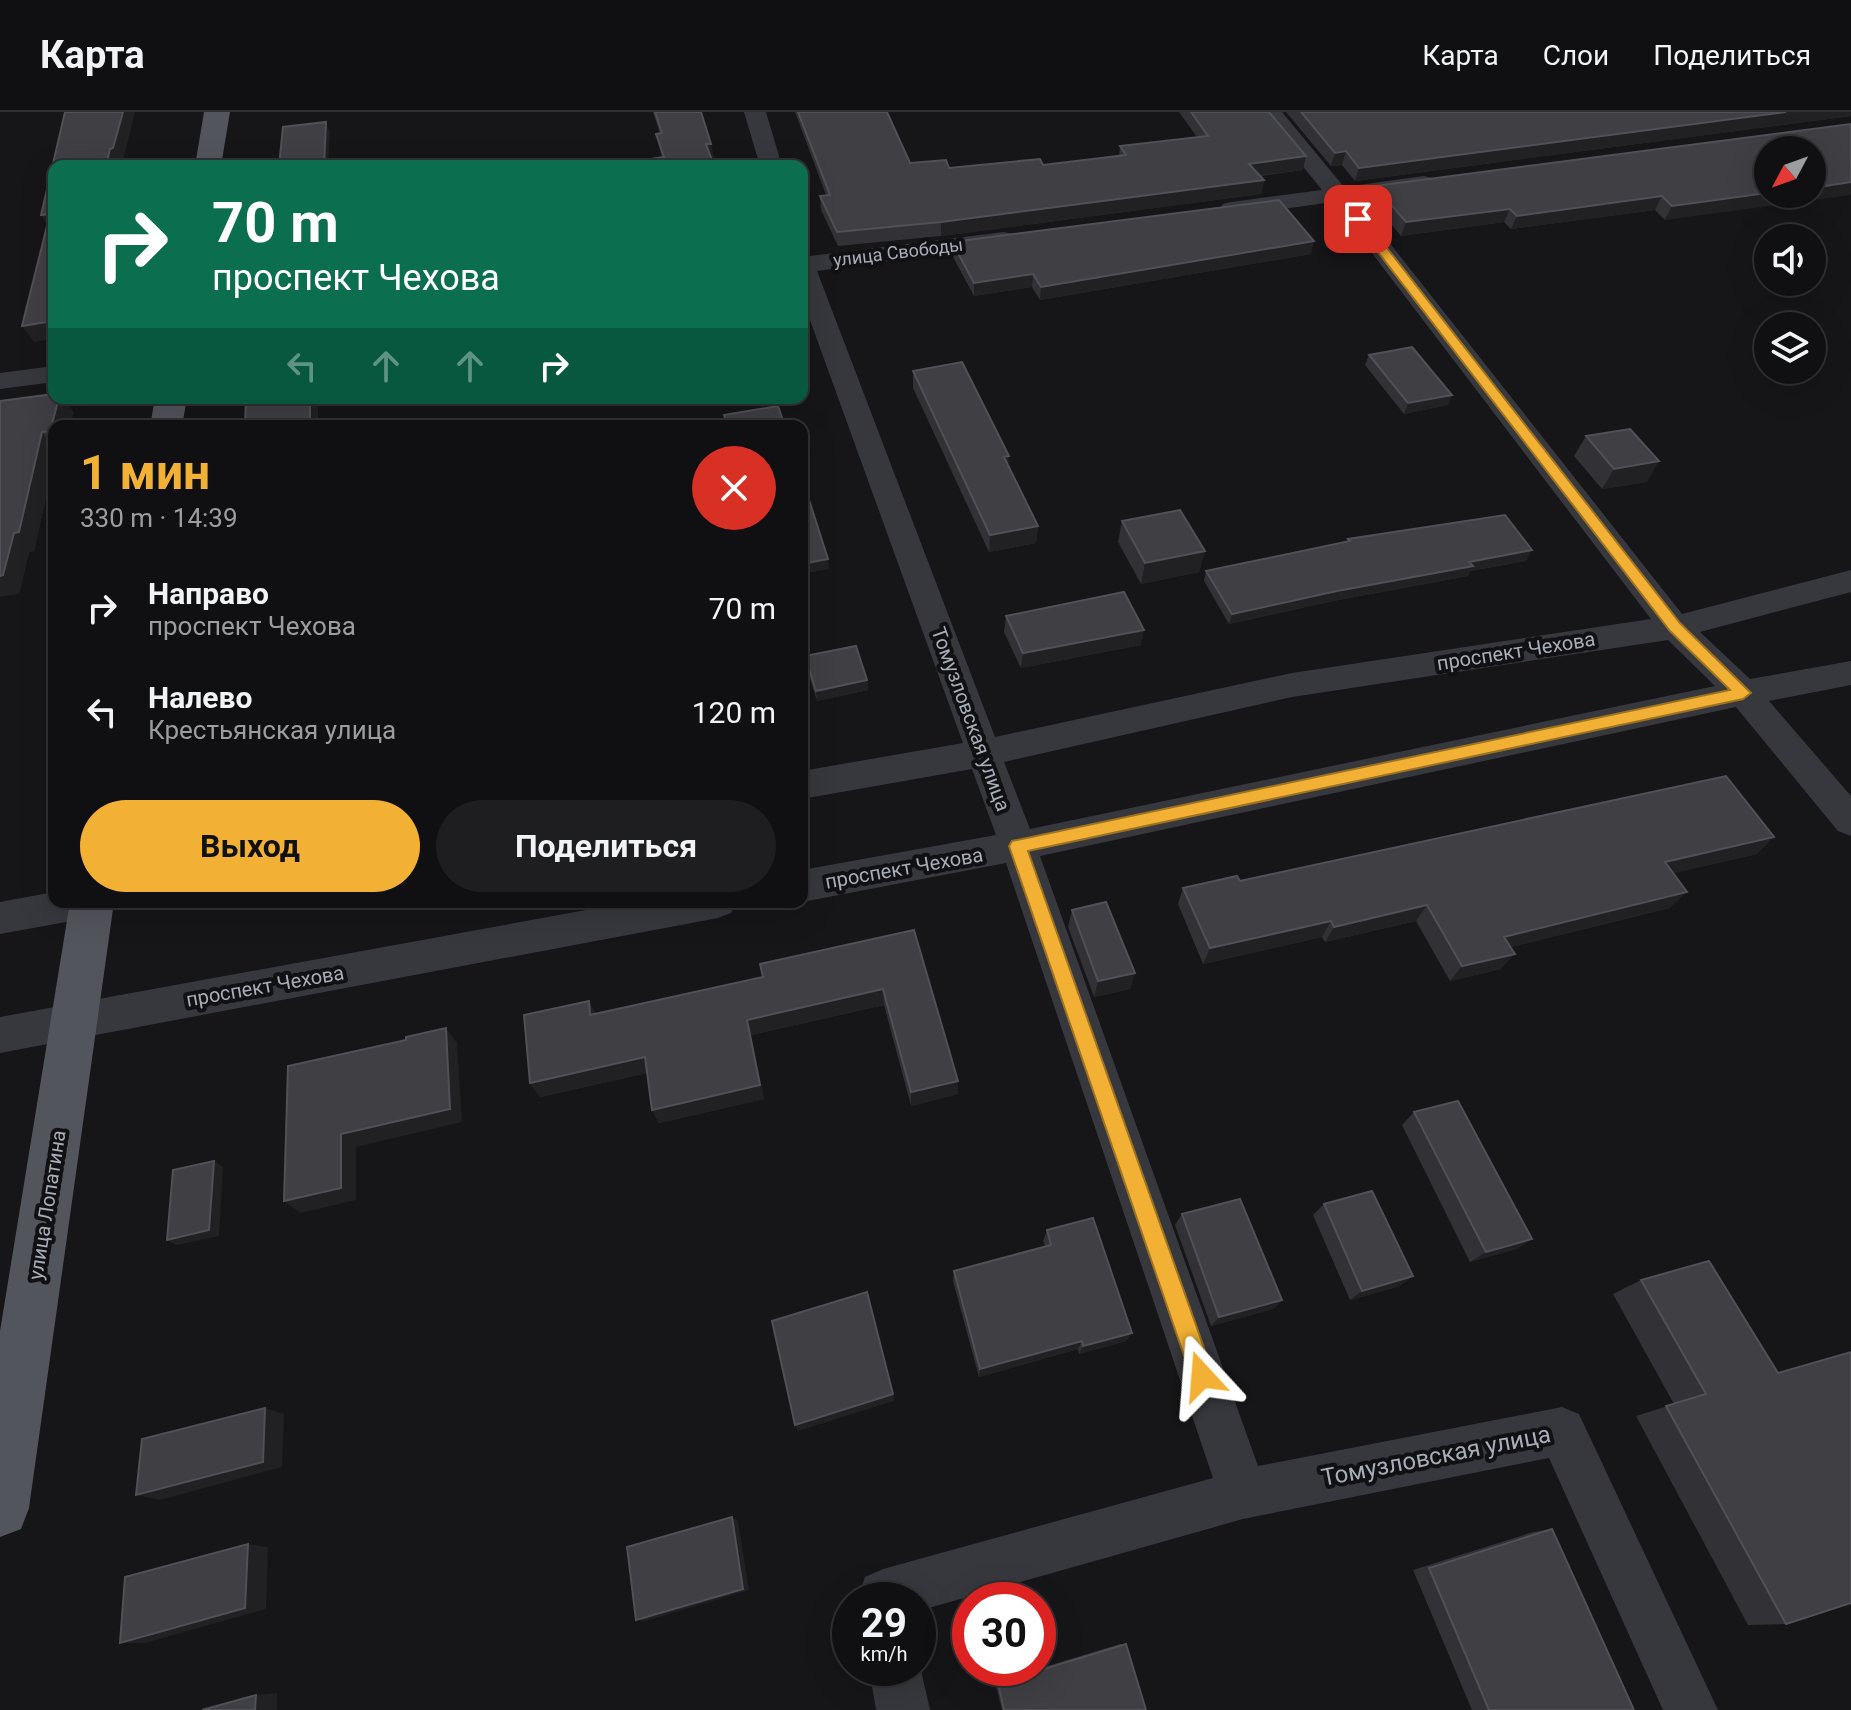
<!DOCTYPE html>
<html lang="ru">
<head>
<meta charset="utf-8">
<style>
	:root { --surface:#101012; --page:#1e1e20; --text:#f1f3f6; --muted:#9c9d9f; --line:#303032; --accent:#f2b134 }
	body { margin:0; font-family:Roboto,sans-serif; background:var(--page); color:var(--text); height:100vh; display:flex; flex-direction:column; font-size:30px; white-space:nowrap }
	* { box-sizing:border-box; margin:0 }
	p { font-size:26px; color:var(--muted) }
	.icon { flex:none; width:44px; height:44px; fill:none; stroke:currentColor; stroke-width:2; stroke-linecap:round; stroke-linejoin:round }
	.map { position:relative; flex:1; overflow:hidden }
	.details { position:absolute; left:48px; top:308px; width:760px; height:488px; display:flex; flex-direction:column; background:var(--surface); border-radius:16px; box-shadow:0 8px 32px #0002,0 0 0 2px var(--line) }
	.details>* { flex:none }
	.banner { position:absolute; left:48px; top:48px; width:760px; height:244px; border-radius:16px; box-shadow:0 8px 32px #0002,0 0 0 2px var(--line); background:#0b6e4f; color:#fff; overflow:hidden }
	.needle { width:52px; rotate:229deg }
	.buttons { position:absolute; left:1754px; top:24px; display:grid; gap:16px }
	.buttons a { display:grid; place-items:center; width:72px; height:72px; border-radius:50%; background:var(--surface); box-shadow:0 8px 32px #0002,0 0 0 2px var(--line); font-size:40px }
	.speed { position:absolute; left:832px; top:1470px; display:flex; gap:16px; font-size:40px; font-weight:700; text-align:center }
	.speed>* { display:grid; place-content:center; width:104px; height:104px; border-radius:50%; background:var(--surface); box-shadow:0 8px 32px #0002,0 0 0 2px var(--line); line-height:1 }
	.speed small { font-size:20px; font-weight:400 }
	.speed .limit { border:12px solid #d22; background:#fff; color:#111 }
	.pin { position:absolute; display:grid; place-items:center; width:68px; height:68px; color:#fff; margin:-34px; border-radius:16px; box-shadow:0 4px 12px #0006 }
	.me { position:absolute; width:88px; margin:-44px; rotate:341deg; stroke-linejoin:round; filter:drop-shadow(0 0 6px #0008) }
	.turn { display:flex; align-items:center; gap:28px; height:168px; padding:0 32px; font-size:36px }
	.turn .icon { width:104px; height:104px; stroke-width:2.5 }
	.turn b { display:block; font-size:56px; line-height:68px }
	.lanes { display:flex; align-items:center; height:76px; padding:0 32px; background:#0003; justify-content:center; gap:40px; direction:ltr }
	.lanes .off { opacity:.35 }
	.round { display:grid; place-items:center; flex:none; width:84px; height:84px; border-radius:42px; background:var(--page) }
	.overview { display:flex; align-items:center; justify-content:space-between; height:136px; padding:0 32px }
	h1 { font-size:48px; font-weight:700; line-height:60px; color:var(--accent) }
	.button { display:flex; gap:16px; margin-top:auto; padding:16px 32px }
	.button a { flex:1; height:92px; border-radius:48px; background:var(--accent); color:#111; font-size:32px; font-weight:700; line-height:92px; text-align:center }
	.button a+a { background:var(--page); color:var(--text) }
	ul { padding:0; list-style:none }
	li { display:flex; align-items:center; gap:24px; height:104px; padding:0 32px }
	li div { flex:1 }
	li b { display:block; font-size:30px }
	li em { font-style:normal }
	header { display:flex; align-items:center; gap:48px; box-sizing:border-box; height:112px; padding:0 40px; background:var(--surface); border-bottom:2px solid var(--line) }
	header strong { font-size:38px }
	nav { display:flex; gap:44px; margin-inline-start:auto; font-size:28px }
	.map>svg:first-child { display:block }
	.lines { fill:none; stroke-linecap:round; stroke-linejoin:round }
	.street { fill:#37383d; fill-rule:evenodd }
	.primary { fill:#53555c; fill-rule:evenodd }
	.wall { fill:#323236 }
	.shaded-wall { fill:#212124 }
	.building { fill:#3f3f44; stroke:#4f5156; stroke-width:2 }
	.route { fill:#f2b134; stroke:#9d7322; stroke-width:2 }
	.labels { text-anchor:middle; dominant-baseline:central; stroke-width:8; stroke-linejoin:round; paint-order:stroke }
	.far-street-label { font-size:18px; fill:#a8adb8; stroke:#111113 }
	.street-label { font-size:20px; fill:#a8adb8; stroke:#111113 }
	.near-street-label { font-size:24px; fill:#a8adb8; stroke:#111113 }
</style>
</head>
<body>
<header>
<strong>Карта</strong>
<nav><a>Карта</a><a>Слои</a><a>Поделиться</a></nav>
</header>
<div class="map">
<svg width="1851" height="1598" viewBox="0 0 1851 1598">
	<rect width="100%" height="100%" fill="#161618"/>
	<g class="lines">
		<path class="street" d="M 744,0 L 766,0 L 782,54 L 760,54 Z
			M 1259,0 L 1282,0 L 1344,75 L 1424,64 L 1432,66 L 1436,71 L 1432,76 L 1355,87 L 1682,502 L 1851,458 L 1851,480 L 1700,520 L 1750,567 L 1851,549 L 1851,573 L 1769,589 L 1851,684 L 1851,724 L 1838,719 L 1736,595 L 1040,744 L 1258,1354 L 1562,1295 L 1579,1302 L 1718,1598 L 1663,1598 L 1549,1346 L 1243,1407 L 918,1499 L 918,1488 L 857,1488 L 865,1465 L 883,1457 L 1213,1366 L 1006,751 L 802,790 L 802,758 L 996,723 L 972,657 L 802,687 L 802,659 L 963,631 L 802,186 L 802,145 L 1004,120 L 1013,122 L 1016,127 L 1013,132 L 1004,134 L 817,159 L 995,625 L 1292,561 L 1651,507 L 1333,90 L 1231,104 L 1223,102 L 1219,97 L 1223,92 L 1231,90 L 1322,78 ZM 1668,528 L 1715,574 L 1030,717 L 1004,650 L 1292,585 Z
			M 54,254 L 54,270 L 0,277 L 0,261 Z
			M 54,780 L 54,790 L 107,790 L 101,801 L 88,806 L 0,822 L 0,790 Z
			M 630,790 L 737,790 L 731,801 L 718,806 L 0,941 L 0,905 Z
			M 918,1545 L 930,1598 L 876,1598 L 869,1556 L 918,1556 Z"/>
		<path class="primary" d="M 204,0 L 230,0 L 221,54 L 195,54 Z
			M 155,286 L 187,286 L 182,314 L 150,314 Z
			M 70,790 L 114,790 L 29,1396 L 21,1417 L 0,1425 L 0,1219 Z"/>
	</g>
	<path class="wall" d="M 653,0 L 701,0 L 714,47 L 662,46 L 656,22 L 660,22 Z
		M 795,0 L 887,0 L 910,51 L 949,56 L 1043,53 L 1119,44 L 1120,34 L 1197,25 L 1179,0 L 1269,0 L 1303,58 L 1260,64 L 1264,68 L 1261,82 L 941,124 L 838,134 L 821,98 L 820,84 L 826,83 Z
		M 1286,0 L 1851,0 L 1851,4 L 1355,69 L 1342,53 L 1331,54 Z
		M 1851,12 L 1665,108 L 1655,98 L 1511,117 L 1504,110 L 1401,124 L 1371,88 L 1375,74 Z
		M 952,130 L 1311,142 L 1040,188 L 1032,175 L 974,184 L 952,143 Z
		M 1369,243 L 1452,283 L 1448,293 L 1404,302 L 1365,253 Z
		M 913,259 L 1038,414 L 1036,431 L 989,440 L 913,276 Z
		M 0,289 L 74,301 L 54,314 L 54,350 L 34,439 L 29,440 L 19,482 Z
		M 1586,324 L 1647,370 L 1602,377 L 1574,344 Z
		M 1122,409 L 1205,439 L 1199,460 L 1141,472 L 1118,430 Z
		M 1348,427 L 1526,449 L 1470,459 L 1468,464 L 1333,489 L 1229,512 L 1204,469 L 1206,459 L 1347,430 Z
		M 1006,504 L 1141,533 L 1021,556 L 1004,520 Z
		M 805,544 L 867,568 L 868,578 L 817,589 L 806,554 Z
		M 1757,742 L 1673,761 L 1670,796 L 1511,835 L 1501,857 L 1450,869 L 1416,809 L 1325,830 L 1322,825 L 1203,852 L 1178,792 L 1183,776 L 1240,769 Z
		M 1072,798 L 1135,861 L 1130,877 L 1094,885 L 1068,815 Z
		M 914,818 L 958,969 L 958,982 L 911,994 L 884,893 L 751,923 L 764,987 L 659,1011 L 652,998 L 647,961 L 540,985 L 530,971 L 589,889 L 595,902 L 763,865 Z
		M 1414,1000 L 1532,1127 L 1516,1137 L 1470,1150 L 1402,1013 Z
		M 1324,1092 L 1400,1174 L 1350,1188 L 1313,1103 Z
		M 1182,1102 L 1282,1188 L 1273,1197 L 1211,1214 L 1175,1113 Z
		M 1047,1118 L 1132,1221 L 1126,1229 L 1079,1242 L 1078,1237 L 979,1265 L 953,1169 L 954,1159 L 1045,1134 L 1043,1129 Z
		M 1641,1168 L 1778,1261 L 1786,1512 L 1748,1513 L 1636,1304 L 1674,1292 L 1613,1182 Z
		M 1552,1417 L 1634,1598 L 1472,1598 L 1413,1458 L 1533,1420 Z
		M 1120,1532 L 1126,1532 L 1146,1598 L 1002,1598 L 995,1570 Z"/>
	<path class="shaded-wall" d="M 123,0 L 135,0 L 122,52 L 118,53 L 118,54 L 106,54 L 110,37 Z
		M 1786,0 L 1851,0 L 1851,4 L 1355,69 L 1359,56 Z
		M 326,10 L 330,20 L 328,54 L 324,54 Z
		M 706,32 L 711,32 L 714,47 L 709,48 Z
		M 1346,39 L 1342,53 L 1331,54 L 1335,41 Z
		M 1306,44 L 1303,58 L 1246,65 L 1249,52 Z
		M 1264,68 L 1261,82 L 941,124 L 941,110 Z
		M 1851,70 L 1851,83 L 1665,108 L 1672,94 L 1768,82 L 1812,82 L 1812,76 Z
		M 1662,84 L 1655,98 L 1511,117 L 1517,104 Z
		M 1510,97 L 1504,110 L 1401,124 L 1406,110 Z
		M 50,102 L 51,120 L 41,103 Z
		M 1314,129 L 1311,142 L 1040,188 L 1041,175 Z
		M 1033,162 L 1032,175 L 974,184 L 974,171 Z
		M 54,209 L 54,227 L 34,230 L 22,214 Z
		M 1452,283 L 1448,293 L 1404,302 L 1408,291 Z
		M 59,286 L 64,286 L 74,301 L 70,314 L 54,314 L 54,325 L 50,319 Z
		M 310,286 L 318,286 L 318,314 L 310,314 Z
		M 42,320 L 54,336 L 54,350 L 34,439 L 29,440 L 19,482 L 0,485 L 0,464 Z
		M 1009,344 L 1008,361 L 1004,345 Z
		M 1659,349 L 1647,370 L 1602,377 L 1614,357 Z
		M 1038,414 L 1036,431 L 989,440 L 990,423 Z
		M 1532,438 L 1526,449 L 1470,459 L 1468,464 L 1333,489 L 1229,512 L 1232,502 L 1469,450 Z
		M 1205,439 L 1199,460 L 1141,472 L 1145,451 Z
		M 828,447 L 829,457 L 802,462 L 802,452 Z
		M 1144,518 L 1141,533 L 1021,556 L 1023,541 Z
		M 867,568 L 868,578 L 817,589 L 816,579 Z
		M 1774,725 L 1757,742 L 1650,767 L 1665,750 Z
		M 1687,780 L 1670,796 L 1491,840 L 1504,825 Z
		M 1427,793 L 1416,809 L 1325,830 L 1334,815 Z
		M 1331,809 L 1322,825 L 1203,852 L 1210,836 Z
		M 1515,842 L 1501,857 L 1450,869 L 1462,854 Z
		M 1135,861 L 1130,877 L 1094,885 L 1098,869 Z
		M 883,877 L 884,893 L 751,923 L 764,987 L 659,1011 L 652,998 L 747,908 Z
		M 589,889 L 597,904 L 590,903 Z
		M 446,916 L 457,931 L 462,1010 L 356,1035 L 356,1088 L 300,1101 L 284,1089 L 341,1022 Z
		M 645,945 L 652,960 L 540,985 L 530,971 Z
		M 958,969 L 958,982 L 911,994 L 911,980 Z
		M 214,1049 L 223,1055 L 219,1124 L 177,1133 L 167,1128 Z
		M 1532,1127 L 1516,1137 L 1470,1150 L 1486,1140 Z
		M 1413,1164 L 1400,1174 L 1350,1188 L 1362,1179 Z
		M 1282,1188 L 1273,1197 L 1211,1214 L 1219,1205 Z
		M 1132,1221 L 1126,1229 L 1079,1242 L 1083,1234 Z
		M 1082,1229 L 1078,1237 L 979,1265 L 980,1257 Z
		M 893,1282 L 894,1289 L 798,1319 L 795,1313 Z
		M 265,1296 L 284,1302 L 282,1355 L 160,1388 L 136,1383 Z
		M 732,1405 L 738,1409 L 749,1478 L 645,1509 L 636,1508 Z
		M 248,1432 L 268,1435 L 266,1497 L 145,1531 L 120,1531 Z
		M 277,1581 L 277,1598 L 255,1598 L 256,1583 Z"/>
	<path class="building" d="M 65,0 L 123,0 L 113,36 L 110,37 L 106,54 L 54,54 L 54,209 L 22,214 L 50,102 L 41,103 Z
		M 655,0 L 701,0 L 711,32 L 706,32 L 714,54 L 640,54 L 638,49 L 664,45 L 656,22 L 662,21 Z
		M 798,0 L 887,0 L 910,51 L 946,48 L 949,56 L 1040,47 L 1043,53 L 1126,43 L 1120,34 L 1208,24 L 1191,0 L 1269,0 L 1306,44 L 1249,52 L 1264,68 L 941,110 L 837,120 L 820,84 L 830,83 Z
		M 1301,0 L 1786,0 L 1359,56 L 1346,39 L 1335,41 Z
		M 326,10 L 324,54 L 279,54 L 283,15 Z
		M 1851,12 L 1851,70 L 1812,76 L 1812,38 L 1768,38 L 1768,81 L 1672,94 L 1662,84 L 1517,104 L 1510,97 L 1406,110 L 1375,74 Z
		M 1279,88 L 1314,129 L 1041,175 L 1033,162 L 974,171 L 952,130 Z
		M 1412,235 L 1452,283 L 1408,291 L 1369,243 Z
		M 962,250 L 1009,344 L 1004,345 L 1038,414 L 990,423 L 913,259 Z
		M 54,282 L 54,286 L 59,286 L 50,319 L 42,320 L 19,420 L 14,421 L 3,463 L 0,464 L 0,289 Z
		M 246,286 L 310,286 L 310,314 L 245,314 Z
		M 778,294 L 785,314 L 728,314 L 724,303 Z
		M 1630,317 L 1659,349 L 1614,357 L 1586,324 Z
		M 802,366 L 828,447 L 802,452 Z
		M 1180,398 L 1205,439 L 1145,451 L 1122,409 Z
		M 1505,403 L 1532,438 L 1469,450 L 1473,454 L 1337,479 L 1232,502 L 1206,459 L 1350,429 L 1348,427 Z
		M 1124,480 L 1144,518 L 1023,541 L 1006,504 Z
		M 856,534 L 867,568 L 816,579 L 805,544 Z
		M 1726,664 L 1774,725 L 1665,750 L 1687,780 L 1504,825 L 1515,842 L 1462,854 L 1427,793 L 1334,815 L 1331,809 L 1210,836 L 1183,776 L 1237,764 L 1240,769 Z
		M 1106,790 L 1135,861 L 1098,869 L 1072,798 Z
		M 914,818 L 958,969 L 911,980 L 883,877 L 747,908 L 760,973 L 652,998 L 645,945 L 530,971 L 524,903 L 589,889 L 590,903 L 763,865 L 760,852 Z
		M 446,916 L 450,997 L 341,1022 L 341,1076 L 284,1089 L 288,954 L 406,928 L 406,925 Z
		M 1458,989 L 1532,1127 L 1486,1140 L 1414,1000 Z
		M 214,1049 L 209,1118 L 167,1128 L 173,1058 Z
		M 1372,1079 L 1413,1164 L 1362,1179 L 1324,1092 Z
		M 1240,1087 L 1282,1188 L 1219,1205 L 1182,1102 Z
		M 1093,1106 L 1132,1221 L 1083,1234 L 1082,1229 L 980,1257 L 954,1159 L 1051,1133 L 1047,1118 Z
		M 1709,1149 L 1778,1261 L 1851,1240 L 1851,1491 L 1786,1512 L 1666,1294 L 1706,1282 L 1641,1168 Z
		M 867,1180 L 893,1282 L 795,1313 L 772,1209 Z
		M 265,1296 L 263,1350 L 136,1383 L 142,1327 Z
		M 732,1405 L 743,1477 L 636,1508 L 627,1435 Z
		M 1552,1417 L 1634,1598 L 1489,1598 L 1429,1456 Z
		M 248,1432 L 245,1496 L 120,1531 L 125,1465 Z
		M 1126,1532 L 1146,1598 L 1004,1598 L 998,1571 Z
		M 256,1583 L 255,1598 L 202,1598 Z"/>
	<path class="route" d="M 1358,103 L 1362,104 L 1680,511 L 1751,581 L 1743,587 L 1028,739 L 1214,1264 L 1210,1272 L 1202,1276 L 1194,1272 L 1191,1264 L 1009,734 L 1012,729 L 1730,578 L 1670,519 L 1354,109 L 1354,104 Z"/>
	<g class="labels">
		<g class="far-street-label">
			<text transform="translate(898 140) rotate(-7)">улица Свободы</text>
		</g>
		<g class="street-label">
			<text transform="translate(1516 539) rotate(-9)">проспект Чехова</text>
			<text transform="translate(971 607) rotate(70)">Томузловская улица</text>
			<text transform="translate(904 756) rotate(-10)">проспект Чехова</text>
			<text transform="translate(265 874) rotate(-10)">проспект Чехова</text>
			<text transform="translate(47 1093) rotate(-81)">улица Лопатина</text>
		</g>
		<g class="near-street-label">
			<text transform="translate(1436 1344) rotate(-11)">Томузловская улица</text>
		</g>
	</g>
</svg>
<div class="buttons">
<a><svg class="needle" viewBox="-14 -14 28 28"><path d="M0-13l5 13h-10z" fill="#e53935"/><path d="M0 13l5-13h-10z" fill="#9c9d9f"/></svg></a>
<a><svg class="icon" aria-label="sound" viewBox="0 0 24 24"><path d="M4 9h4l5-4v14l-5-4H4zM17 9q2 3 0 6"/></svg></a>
<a><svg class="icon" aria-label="layers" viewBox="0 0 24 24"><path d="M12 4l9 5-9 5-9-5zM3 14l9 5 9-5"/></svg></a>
</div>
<div class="speed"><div>29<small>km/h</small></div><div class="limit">30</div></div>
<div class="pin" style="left:1358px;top:107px;background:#d93025"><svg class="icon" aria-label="arrive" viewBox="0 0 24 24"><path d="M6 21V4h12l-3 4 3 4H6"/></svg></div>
<svg class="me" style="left:1202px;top:1264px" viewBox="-20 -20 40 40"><path d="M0-17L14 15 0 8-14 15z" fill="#f2b134" stroke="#fff" stroke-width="4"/></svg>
<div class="banner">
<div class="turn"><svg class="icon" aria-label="right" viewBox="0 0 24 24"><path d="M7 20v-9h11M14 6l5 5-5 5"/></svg><div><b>70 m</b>проспект Чехова</div></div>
<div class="lanes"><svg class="icon off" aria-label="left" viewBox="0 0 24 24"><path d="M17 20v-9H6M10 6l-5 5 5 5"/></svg><svg class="icon off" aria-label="ahead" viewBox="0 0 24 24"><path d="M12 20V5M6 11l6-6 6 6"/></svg><svg class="icon off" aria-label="ahead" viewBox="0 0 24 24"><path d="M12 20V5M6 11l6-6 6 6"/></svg><svg class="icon" aria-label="right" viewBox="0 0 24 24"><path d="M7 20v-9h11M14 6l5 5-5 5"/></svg></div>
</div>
<section class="details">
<div class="overview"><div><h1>1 мин</h1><p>330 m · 14:39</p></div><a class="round" style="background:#d93025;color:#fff"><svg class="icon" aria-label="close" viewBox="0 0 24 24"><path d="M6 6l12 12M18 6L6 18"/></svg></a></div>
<ul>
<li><svg class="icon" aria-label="right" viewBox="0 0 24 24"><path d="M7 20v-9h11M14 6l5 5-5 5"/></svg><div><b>Направо</b><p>проспект Чехова</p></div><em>70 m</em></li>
<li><svg class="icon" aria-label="left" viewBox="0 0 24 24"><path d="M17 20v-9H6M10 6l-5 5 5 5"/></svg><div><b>Налево</b><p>Крестьянская улица</p></div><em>120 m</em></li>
</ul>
<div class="button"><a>Выход</a><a>Поделиться</a></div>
</section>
</div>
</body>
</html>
